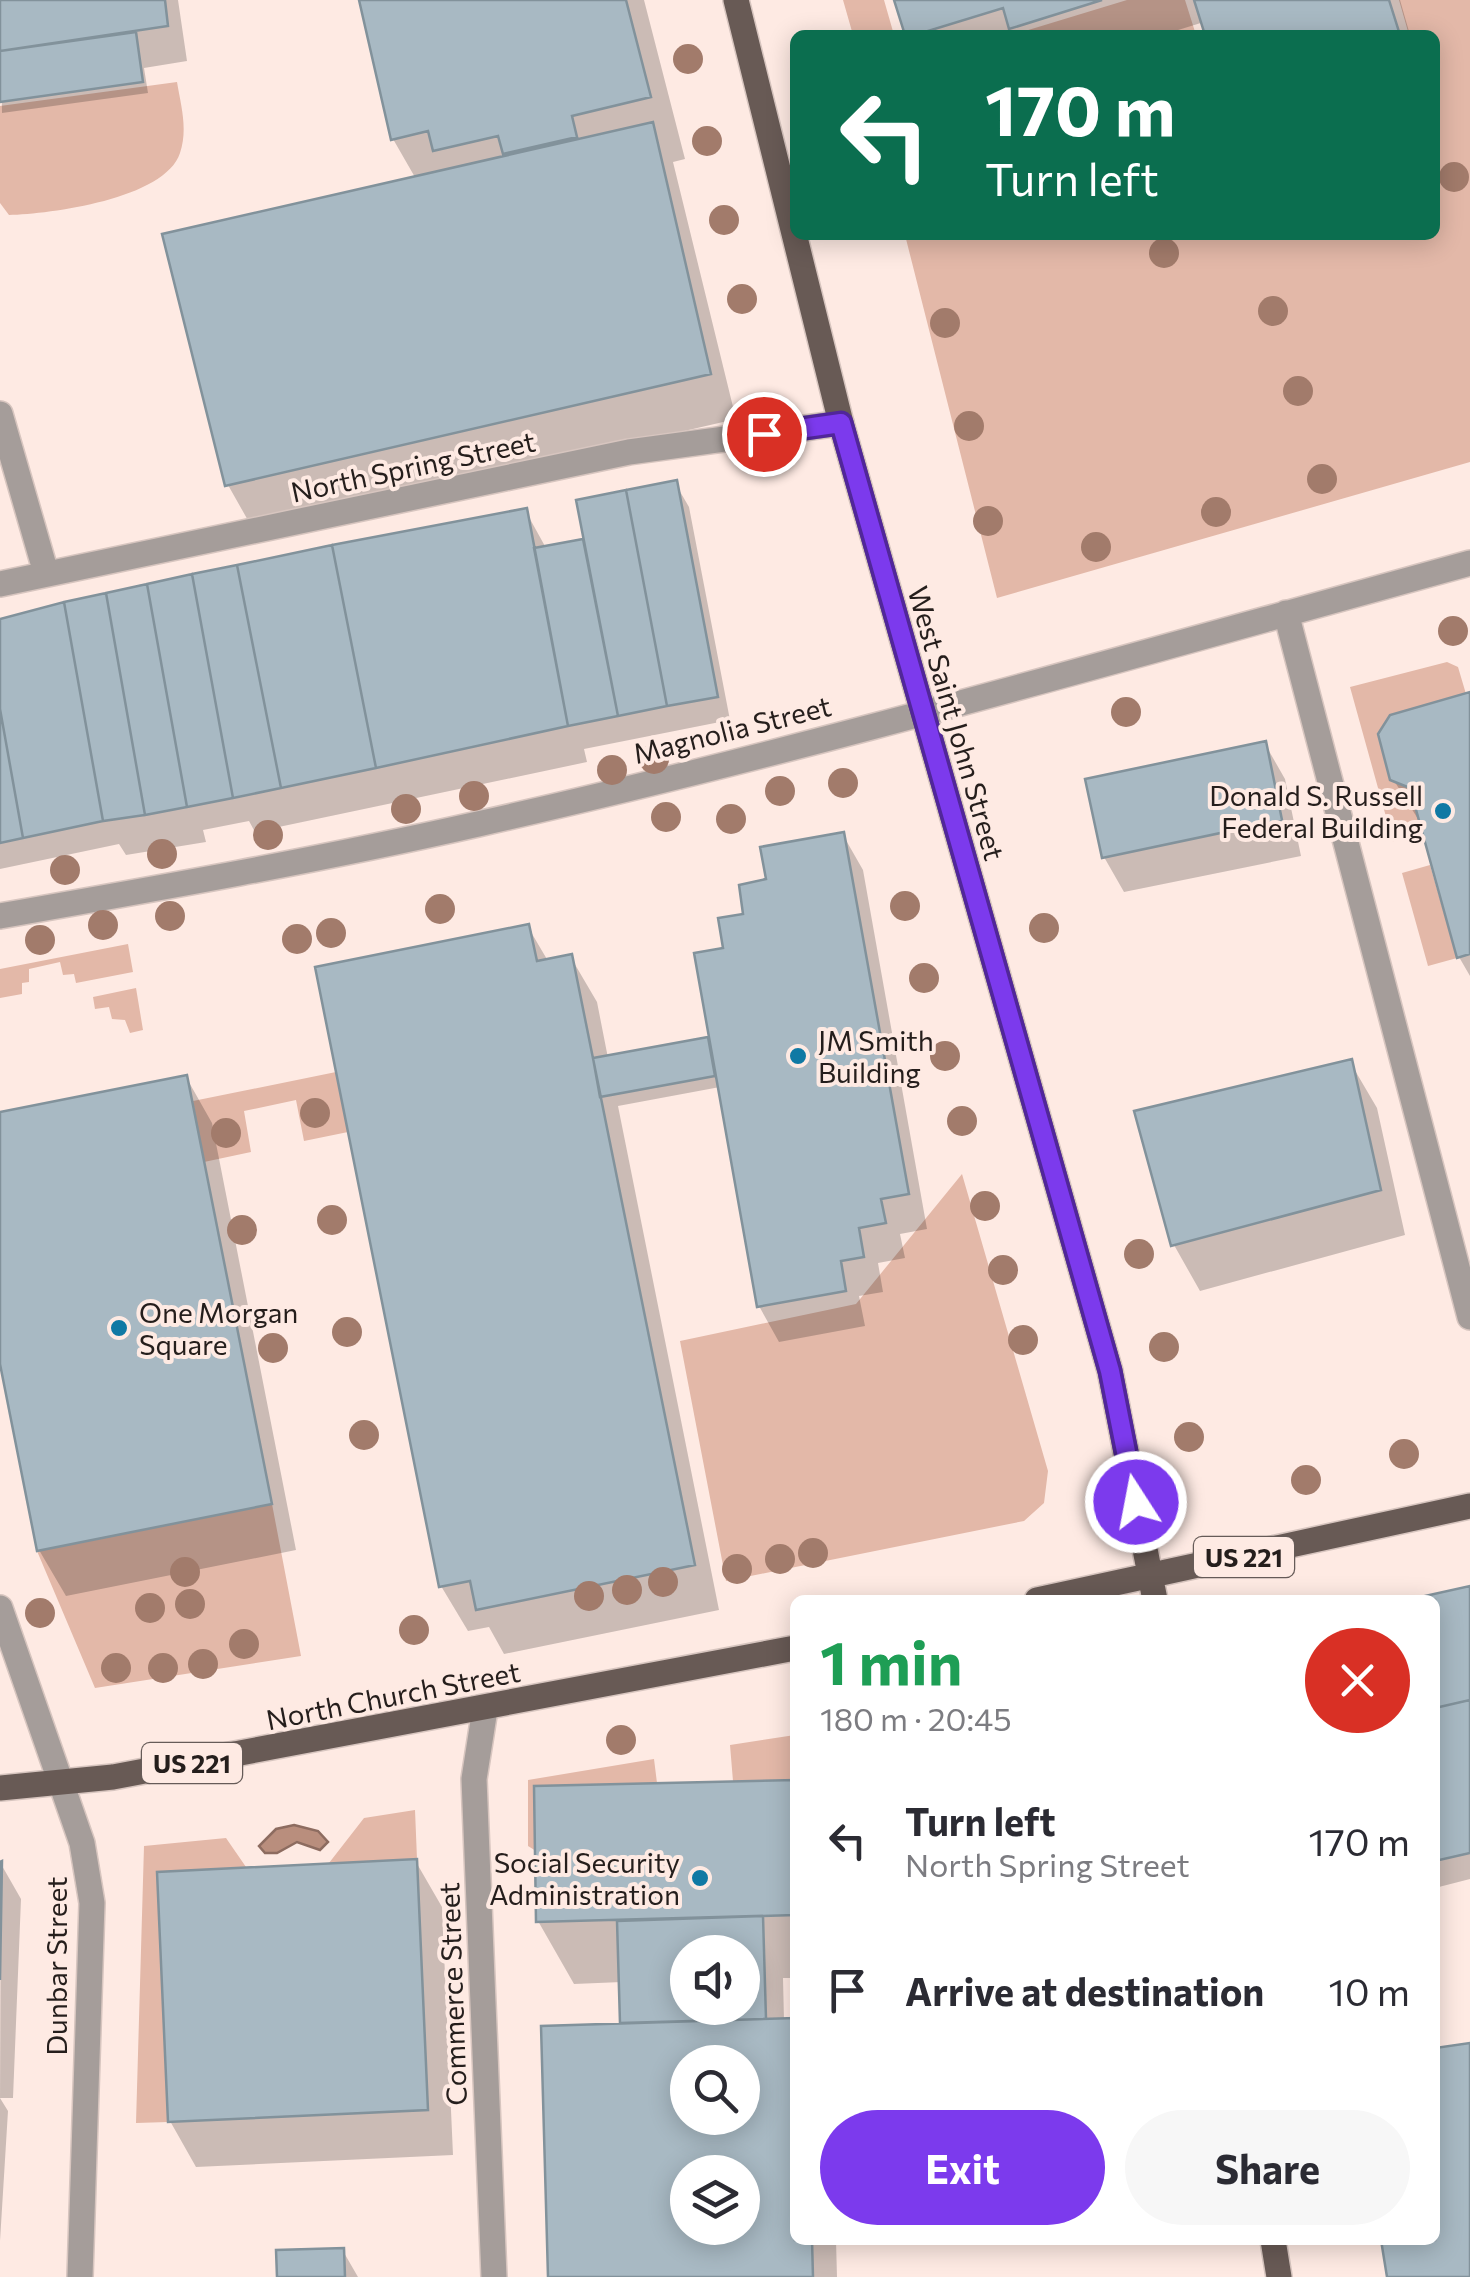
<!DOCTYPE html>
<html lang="en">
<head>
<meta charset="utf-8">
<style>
	:root { --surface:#fff; --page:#f7f7f7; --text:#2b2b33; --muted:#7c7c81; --accent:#7c3aed }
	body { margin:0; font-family:Commissioner,sans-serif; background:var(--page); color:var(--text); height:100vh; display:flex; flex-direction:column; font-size:38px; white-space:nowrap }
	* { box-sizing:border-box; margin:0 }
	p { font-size:32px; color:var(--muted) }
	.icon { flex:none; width:55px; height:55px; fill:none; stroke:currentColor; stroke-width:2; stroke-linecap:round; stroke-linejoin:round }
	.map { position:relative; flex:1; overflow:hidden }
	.drawer { position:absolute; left:790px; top:1595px; width:650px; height:650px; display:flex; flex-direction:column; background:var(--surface); border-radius:15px; box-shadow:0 5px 25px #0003 }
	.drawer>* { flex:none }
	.top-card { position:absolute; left:790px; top:30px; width:650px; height:210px; border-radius:15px; box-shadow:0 5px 25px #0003; background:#0b6e4f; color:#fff; overflow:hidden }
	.controls { position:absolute; left:670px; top:1935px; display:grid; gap:20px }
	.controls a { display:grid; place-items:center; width:90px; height:90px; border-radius:50%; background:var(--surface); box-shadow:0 5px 25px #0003; font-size:50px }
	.pin { position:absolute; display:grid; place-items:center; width:85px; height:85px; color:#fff; margin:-42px; border:5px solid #fff; border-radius:50%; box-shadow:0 2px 10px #0007 }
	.me { position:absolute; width:110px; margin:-55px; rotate:349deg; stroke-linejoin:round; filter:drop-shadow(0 0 8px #0008) }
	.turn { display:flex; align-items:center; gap:35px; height:210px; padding:0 30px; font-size:45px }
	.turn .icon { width:130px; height:130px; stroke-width:2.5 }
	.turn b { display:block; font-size:70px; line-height:85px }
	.round { display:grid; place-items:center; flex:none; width:105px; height:105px; border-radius:52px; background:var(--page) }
	.headline { display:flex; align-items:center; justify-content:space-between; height:170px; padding:0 30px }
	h1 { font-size:60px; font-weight:700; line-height:75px; color:#1e9e55 }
	.cta { display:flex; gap:20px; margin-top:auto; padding:20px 30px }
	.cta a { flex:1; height:115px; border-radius:60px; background:var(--accent); color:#fff; font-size:40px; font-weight:700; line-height:115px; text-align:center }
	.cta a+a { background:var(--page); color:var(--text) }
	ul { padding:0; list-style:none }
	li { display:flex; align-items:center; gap:30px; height:150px; padding:0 30px }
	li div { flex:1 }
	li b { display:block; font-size:38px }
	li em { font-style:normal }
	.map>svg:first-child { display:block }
	.green { fill:#e3b8a8 }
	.water { fill:#b98e7d; stroke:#8d6c60; stroke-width:2.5 }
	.shadow { fill:#0003; fill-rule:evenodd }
	.building { fill:#a8b9c3; stroke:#82929b; stroke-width:2.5; fill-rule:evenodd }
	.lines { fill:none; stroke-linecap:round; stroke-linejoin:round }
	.minor-casing { stroke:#d7c5bf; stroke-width:28 }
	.major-casing { stroke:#d7c5bf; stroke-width:28 }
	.minor { stroke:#a59d9a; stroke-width:25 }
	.major { stroke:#685a55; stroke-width:25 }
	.tree { fill:#a27b6b }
	.route-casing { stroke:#51269a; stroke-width:25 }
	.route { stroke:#7c3aed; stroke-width:18 }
	.poi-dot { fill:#1079a4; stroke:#feeae3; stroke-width:4 }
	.labels { text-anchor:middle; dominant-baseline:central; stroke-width:8; stroke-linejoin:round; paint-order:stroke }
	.shield { fill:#feeae3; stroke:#665b58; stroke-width:2.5 }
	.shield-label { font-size:25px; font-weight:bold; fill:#251e1c }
	.street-label { font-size:28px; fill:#251e1c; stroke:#feeae3 }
	.poi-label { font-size:28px; fill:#251e1c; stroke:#feeae3; text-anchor:end }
</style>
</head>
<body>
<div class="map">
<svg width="1470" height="2277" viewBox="0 0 1470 2277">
	<rect width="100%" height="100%" fill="#feeae3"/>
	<path class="green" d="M 843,0 L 884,0 L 894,35 L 853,35 Z
		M 1127,0 L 1185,0 L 1196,35 L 1012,35 Z
		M 1399,0 L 1470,0 L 1470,462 L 997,598 L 905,235 L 1435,235 L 1435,35 L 1409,35 Z
		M 177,82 C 181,106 188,129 180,153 C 165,199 50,214 9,215 L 0,203 L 0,106 Z
		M 1447,662 L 1458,667 L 1466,694 L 1390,715 L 1378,734 L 1390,780 L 1410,788 L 1423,834 L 1393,842 L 1350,687 Z
		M 1430,865 L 1457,958 L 1428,966 L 1402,873 Z
		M 128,944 L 133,972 L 76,983 L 74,974 L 63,975 L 60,962 L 29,969 L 29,982 L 22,983 L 22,994 L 0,998 L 0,969 Z
		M 136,988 L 143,1030 L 130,1033 L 125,1020 L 112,1019 L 109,1007 L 95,1009 L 93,997 Z
		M 336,1072 L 348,1132 L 304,1141 L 296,1100 L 244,1111 L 251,1152 L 204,1162 L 193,1101 Z
		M 962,1174 L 1048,1471 L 1044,1503 L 1024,1521 L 726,1581 L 680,1341 L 856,1304 Z
		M 272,1504 L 301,1656 L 95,1688 L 37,1551 Z
		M 795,1735 L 795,1780 L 733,1781 L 730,1745 Z
		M 654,1759 L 657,1783 L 535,1786 L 536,1851 L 528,1846 L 528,1780 Z
		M 415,1810 L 417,1859 L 329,1863 L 364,1818 Z
		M 226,1838 L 246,1867 L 157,1872 L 168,2122 L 136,2123 L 144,1846 Z"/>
	<path class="water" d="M 294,1825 L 318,1831 L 328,1842 L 320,1850 L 297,1842 L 277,1853 L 265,1853 L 259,1846 L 276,1829 Z"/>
	<path class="shadow" d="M 0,0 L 178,0 L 187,61 L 144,68 L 148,93 L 2,113 Z
		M 361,0 L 644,0 L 685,159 L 673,162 L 736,419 L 254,531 L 228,485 L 416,179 L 393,139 Z
		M 897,0 L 1400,0 L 1410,35 L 1207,35 L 1204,22 L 1162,35 L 907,35 Z
		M 675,483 L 689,507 L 730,720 L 584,749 L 587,762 L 255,832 L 249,821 L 203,830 L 206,842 L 126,855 L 119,844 L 0,869 L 0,624 L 525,510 L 546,548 L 586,540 Z
		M 1470,695 L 1470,976 L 1459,957 L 1423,827 L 1393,779 Z
		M 1265,744 L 1285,779 L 1301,856 L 1124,892 L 1104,857 Z
		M 843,835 L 863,870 L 927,1229 L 900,1234 L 905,1258 L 878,1263 L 883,1292 L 859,1296 L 865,1326 L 779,1342 L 759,1306 L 720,1087 L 618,1106 L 719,1610 L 504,1654 L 489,1627 L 468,1631 L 441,1586 L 528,927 L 548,961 L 570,956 L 597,1002 L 608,1058 L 707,1039 L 713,1049 L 726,950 L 746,916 L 768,881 Z
		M 1350,1062 L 1377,1108 L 1405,1235 L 1200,1291 L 1174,1245 L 1137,1113 Z
		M 186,1077 L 212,1123 L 296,1550 L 66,1596 L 39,1550 L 0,1350 L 0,1114 Z
		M 1470,1589 L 1470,1879 L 1435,1888 L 1435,1600 L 1419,1600 Z
		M 795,1782 L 795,1978 L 783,1978 L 784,2021 L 795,2021 L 795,2240 L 836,2240 L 837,2277 L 551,2277 L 623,2026 L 622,1982 L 574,1984 L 538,1921 ZM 688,1952 L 742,1952 L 742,2008 L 688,2008 ZM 688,2062 L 742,2062 L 742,2118 L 688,2118 ZM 688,2172 L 742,2172 L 742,2228 L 688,2228 Z
		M 416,1862 L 442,1907 L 453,2155 L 196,2167 L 170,2121 Z
		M 1,1864 L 21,1899 L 13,2098 L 0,2098 Z
		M 0,2098 L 8,2111 L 0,2241 Z
		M 343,2251 L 358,2277 L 280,2277 Z"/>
	<path class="building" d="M 0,0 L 165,0 L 168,26 L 0,51 Z
		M 359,0 L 626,0 L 651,97 L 572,116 L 577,137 L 503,154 L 498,136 L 433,151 L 428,131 L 391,140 Z
		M 894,0 L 1102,0 L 1009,29 L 1003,8 L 915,35 L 905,35 Z
		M 1194,0 L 1389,0 L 1400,35 L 1205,35 Z
		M 136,32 L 143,82 L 0,102 L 0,51 Z
		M 653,122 L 711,374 L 225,486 L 162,234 Z
		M 677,480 L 718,697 L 667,706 L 626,490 Z
		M 626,490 L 667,706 L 618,716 L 576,500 Z
		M 527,508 L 568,726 L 376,768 L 332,545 Z
		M 583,539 L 618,716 L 568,726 L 534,548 Z
		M 332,545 L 376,768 L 281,788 L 237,565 Z
		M 237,565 L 281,788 L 233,798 L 192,574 Z
		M 192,574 L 233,798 L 187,807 L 147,584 Z
		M 147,584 L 187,807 L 145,815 L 106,593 Z
		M 106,593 L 145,815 L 103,821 L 64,602 Z
		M 64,602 L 103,821 L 23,838 L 0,709 L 0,619 Z
		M 1470,692 L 1470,954 L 1457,958 L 1410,788 L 1390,780 L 1378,734 L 1390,715 Z
		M 0,709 L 23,838 L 0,843 Z
		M 1266,741 L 1282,820 L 1102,858 L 1085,779 Z
		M 844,832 L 909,1194 L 881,1199 L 886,1223 L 859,1228 L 864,1257 L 841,1261 L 846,1291 L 757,1307 L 694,953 L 723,948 L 718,918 L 743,914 L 739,885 L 766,879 L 760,847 Z
		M 529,924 L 537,961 L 572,954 L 695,1565 L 476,1610 L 470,1581 L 439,1587 L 315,967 Z
		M 708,1037 L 715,1076 L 600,1097 L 593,1058 Z
		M 1352,1059 L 1381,1190 L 1171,1246 L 1134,1111 Z
		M 187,1075 L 272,1504 L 37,1551 L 0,1364 L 0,1112 Z
		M 1470,1586 L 1470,1700 L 1435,1708 L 1435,1600 L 1407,1600 Z
		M 1470,1700 L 1470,1853 L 1435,1861 L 1435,1708 Z
		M 795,1780 L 795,1915 L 536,1922 L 534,1786 Z
		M 417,1859 L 428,2110 L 168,2122 L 157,1872 Z
		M 2,1861 L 0,1979 L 0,1980 L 0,1862 Z
		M 763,1916 L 766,2019 L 620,2023 L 617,1921 ZM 688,1952 L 742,1952 L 742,2008 L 688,2008 Z
		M 795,2018 L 795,2240 L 812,2240 L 813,2277 L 548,2277 L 541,2026 ZM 688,2062 L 742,2062 L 742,2118 L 688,2118 ZM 688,2172 L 742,2172 L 742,2228 L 688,2228 Z
		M 1470,2043 L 1470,2277 L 1387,2277 L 1381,2240 L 1435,2240 L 1435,2048 Z
		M 344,2248 L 345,2277 L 277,2277 L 276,2250 Z"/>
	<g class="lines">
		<g class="minor-casing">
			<path id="minor" d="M 0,414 L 46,573
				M 0,584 L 629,452 L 841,423
				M 1286,613 L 1470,1317
				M 0,916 C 160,888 319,860 478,824 C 811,749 1141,653 1470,563
				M 0,1608 L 82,1843 L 92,1903 L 80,2277
				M 485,1709 L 474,1779 L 494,2277"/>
		</g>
		<g class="major-casing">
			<path id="major" d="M 736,0 L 841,423 L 1110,1371 L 1155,1600
				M 1037,1600 L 1470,1506
				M 0,1788 L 113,1777 L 795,1648
				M 1273,2240 L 1279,2277"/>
		</g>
		<use href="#minor" class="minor"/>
		<use href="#major" class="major"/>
	</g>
	<g class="tree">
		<circle cx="688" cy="59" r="15"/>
		<circle cx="707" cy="141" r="15"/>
		<circle cx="1454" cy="177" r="15"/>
		<circle cx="724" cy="220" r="15"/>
		<circle cx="1164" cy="253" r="15"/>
		<circle cx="742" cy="299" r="15"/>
		<circle cx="1273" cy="311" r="15"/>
		<circle cx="945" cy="323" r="15"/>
		<circle cx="1298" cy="391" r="15"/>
		<circle cx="969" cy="426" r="15"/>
		<circle cx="1322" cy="479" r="15"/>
		<circle cx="1216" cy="512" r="15"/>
		<circle cx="988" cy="521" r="15"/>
		<circle cx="1096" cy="547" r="15"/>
		<circle cx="1453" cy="631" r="15"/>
		<circle cx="1126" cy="712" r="15"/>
		<circle cx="654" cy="759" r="15"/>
		<circle cx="612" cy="770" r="15"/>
		<circle cx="843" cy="783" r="15"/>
		<circle cx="780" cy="791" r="15"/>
		<circle cx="474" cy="796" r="15"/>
		<circle cx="406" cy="809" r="15"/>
		<circle cx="666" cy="817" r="15"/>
		<circle cx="731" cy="819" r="15"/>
		<circle cx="268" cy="835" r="15"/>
		<circle cx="162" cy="854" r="15"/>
		<circle cx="65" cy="870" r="15"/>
		<circle cx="905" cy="906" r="15"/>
		<circle cx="440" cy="909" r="15"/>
		<circle cx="170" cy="916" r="15"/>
		<circle cx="103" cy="925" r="15"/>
		<circle cx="1044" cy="928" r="15"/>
		<circle cx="331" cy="933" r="15"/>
		<circle cx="297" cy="939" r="15"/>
		<circle cx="40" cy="940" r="15"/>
		<circle cx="924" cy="978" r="15"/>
		<circle cx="945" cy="1056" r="15"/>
		<circle cx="315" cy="1113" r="15"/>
		<circle cx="962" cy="1121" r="15"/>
		<circle cx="226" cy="1133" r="15"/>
		<circle cx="985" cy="1206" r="15"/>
		<circle cx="332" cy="1220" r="15"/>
		<circle cx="242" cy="1230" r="15"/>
		<circle cx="1139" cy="1254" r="15"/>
		<circle cx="1003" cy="1270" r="15"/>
		<circle cx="347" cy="1332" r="15"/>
		<circle cx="1023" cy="1340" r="15"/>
		<circle cx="1164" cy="1347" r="15"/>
		<circle cx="273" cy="1348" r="15"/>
		<circle cx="364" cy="1435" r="15"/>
		<circle cx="1189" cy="1437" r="15"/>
		<circle cx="1404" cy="1454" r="15"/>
		<circle cx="1306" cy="1480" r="15"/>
		<circle cx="813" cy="1553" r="15"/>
		<circle cx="780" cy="1559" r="15"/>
		<circle cx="737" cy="1569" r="15"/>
		<circle cx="185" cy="1572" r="15"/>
		<circle cx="663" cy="1582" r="15"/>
		<circle cx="627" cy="1590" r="15"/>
		<circle cx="589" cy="1596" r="15"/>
		<circle cx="190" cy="1604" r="15"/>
		<circle cx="150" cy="1608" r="15"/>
		<circle cx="40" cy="1613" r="15"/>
		<circle cx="414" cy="1630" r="15"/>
		<circle cx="244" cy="1644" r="15"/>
		<circle cx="203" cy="1664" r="15"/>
		<circle cx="116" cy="1668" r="15"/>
		<circle cx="163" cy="1668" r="15"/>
		<circle cx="621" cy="1740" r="15"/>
	</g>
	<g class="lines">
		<g class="route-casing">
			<path id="route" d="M 764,434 L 841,423 L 1110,1371 L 1136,1502"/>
		</g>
		<use href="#route" class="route"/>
	</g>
	<g class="poi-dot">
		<circle cx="1443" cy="811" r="10"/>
		<circle cx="798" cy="1056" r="10"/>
		<circle cx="119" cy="1328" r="10"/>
		<circle cx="700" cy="1878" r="10"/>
	</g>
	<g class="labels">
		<g class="shield">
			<rect x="1194" y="1537" width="100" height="40" rx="8"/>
			<rect x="142" y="1743" width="100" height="40" rx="8"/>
		</g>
		<g class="shield-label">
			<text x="1244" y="1557">US 221</text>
			<text x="192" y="1763">US 221</text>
		</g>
		<g class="street-label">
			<text transform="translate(413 466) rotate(-12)">North Spring Street</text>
			<text transform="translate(957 723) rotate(74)">West Saint John Street</text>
			<text transform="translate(732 729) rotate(-14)">Magnolia Street</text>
			<text transform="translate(393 1695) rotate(-11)">North Church Street</text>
			<text transform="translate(56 1966) rotate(-90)">Dunbar Street</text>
			<text transform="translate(452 1994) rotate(-92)">Commerce Street</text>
		</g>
		<g class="poi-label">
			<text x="1423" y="795">Donald S. Russell<tspan x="1423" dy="32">Federal Building</tspan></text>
			<text x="818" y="1040" text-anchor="start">JM Smith<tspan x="818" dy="32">Building</tspan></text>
			<text x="139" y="1312" text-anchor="start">One Morgan<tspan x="139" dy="32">Square</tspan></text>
			<text x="680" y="1862">Social Security<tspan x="680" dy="32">Administration</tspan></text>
		</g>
	</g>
</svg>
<div class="controls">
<a><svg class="icon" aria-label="sound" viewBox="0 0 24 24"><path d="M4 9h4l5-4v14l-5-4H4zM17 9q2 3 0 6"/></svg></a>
<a><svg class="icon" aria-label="search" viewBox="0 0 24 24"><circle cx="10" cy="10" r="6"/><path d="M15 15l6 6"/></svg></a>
<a><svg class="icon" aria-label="layers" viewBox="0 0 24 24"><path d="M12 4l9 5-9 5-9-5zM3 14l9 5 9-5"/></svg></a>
</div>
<div class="pin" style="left:764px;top:434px;background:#d93025"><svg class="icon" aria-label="arrive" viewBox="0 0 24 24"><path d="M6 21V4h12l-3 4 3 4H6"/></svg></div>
<svg class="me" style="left:1136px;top:1502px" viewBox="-20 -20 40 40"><circle r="17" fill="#7c3aed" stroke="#fff" stroke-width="3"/><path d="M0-11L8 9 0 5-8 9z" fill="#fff"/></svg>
<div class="top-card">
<div class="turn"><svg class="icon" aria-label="left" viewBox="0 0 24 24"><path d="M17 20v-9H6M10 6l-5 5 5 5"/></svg><div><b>170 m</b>Turn left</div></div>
</div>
<section class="drawer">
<div class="headline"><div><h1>1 min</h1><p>180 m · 20:45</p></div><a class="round" style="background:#d93025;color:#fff"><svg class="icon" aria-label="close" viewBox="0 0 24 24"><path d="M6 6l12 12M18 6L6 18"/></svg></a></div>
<ul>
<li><svg class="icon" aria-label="left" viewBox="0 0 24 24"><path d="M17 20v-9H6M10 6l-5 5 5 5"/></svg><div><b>Turn left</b><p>North Spring Street</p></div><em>170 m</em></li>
<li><svg class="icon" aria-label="arrive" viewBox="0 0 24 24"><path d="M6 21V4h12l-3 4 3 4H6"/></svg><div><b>Arrive at destination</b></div><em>10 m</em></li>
</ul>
<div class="cta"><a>Exit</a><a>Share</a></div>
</section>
</div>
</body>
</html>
